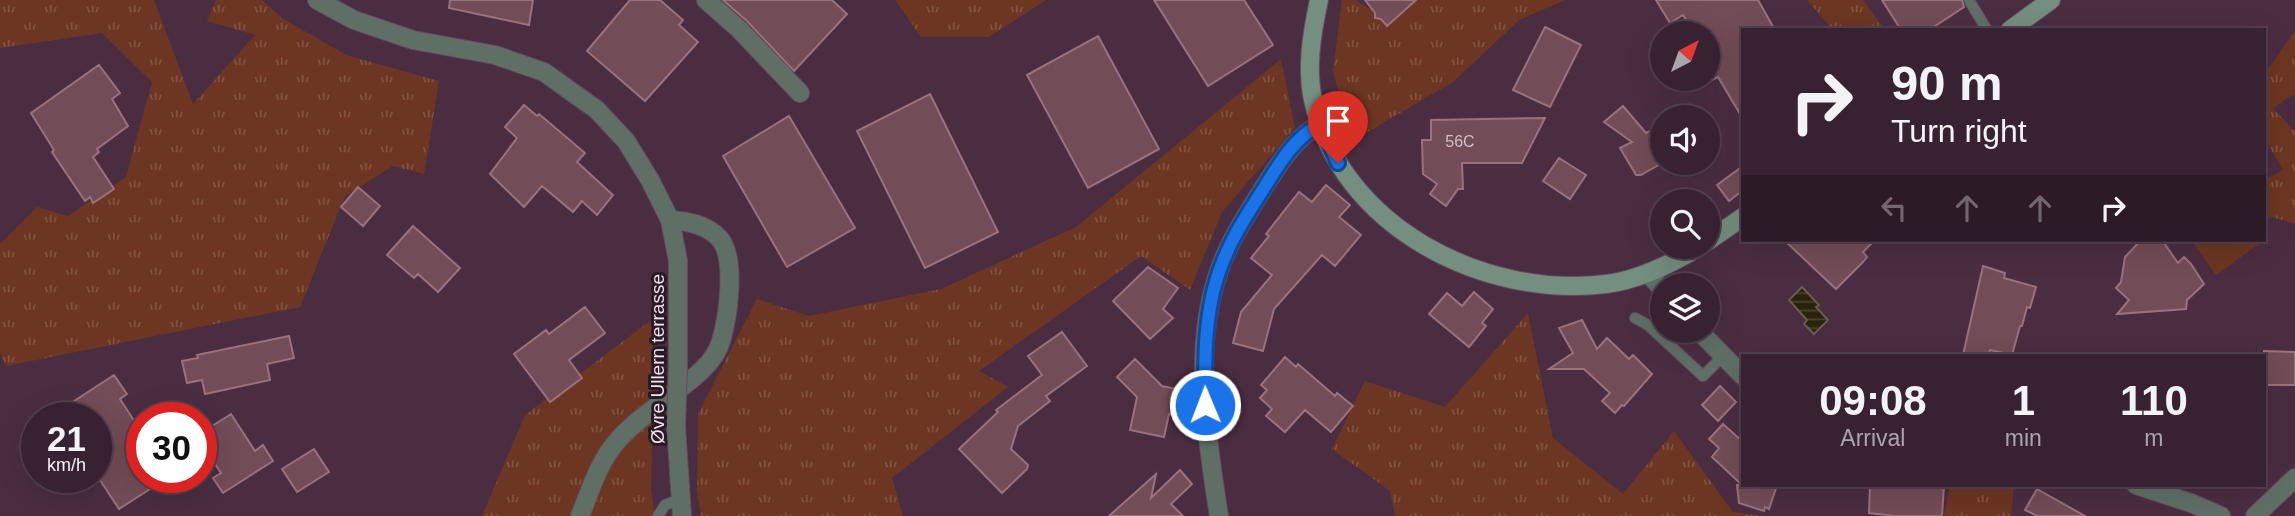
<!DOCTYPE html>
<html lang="en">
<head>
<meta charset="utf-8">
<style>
	:root { --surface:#382231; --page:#3f2a39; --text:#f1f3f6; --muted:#aba4ab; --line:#523f4d }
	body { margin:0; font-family:Helvetica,sans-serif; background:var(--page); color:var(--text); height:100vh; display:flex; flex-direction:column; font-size:26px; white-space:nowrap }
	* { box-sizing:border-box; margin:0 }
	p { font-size:23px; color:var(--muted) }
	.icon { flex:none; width:38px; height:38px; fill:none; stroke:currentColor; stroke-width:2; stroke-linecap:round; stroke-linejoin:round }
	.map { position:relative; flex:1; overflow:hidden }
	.panel { position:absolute; left:1741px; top:354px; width:525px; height:133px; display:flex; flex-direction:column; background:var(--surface); border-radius:0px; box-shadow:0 7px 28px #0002,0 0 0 2px var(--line) }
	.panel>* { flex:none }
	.hud { position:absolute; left:1741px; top:28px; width:525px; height:214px; border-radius:0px; box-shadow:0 7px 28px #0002,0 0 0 2px var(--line); background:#382231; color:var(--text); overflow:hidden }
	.needle { width:46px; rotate:41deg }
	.controls { position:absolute; left:1650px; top:21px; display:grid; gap:14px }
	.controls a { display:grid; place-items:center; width:70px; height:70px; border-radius:50%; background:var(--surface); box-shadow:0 7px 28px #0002,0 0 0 2px var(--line); font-size:35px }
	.speed { position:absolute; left:21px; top:402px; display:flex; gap:14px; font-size:35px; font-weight:700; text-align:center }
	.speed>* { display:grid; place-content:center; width:91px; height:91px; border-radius:50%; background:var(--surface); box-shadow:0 7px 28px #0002,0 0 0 2px var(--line); line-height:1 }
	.speed small { font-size:18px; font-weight:400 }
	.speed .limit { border:10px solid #d22; background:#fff; color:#111 }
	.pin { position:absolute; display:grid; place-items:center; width:60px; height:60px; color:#fff; margin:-72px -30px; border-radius:50% 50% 50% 0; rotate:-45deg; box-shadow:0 0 7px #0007 }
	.pin .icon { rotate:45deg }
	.me { position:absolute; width:77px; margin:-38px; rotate:359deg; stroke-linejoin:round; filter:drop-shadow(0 0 5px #0008) }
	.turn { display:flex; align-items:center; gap:24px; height:147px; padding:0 35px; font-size:32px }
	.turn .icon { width:91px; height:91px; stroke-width:2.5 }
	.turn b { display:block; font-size:49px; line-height:60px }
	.lanes { display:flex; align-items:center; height:66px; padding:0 35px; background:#0003; justify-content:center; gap:35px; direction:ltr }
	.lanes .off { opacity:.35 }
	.eta { display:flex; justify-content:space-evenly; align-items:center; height:119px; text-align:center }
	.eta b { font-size:42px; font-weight:800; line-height:49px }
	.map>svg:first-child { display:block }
	.grass { fill:url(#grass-tufts) }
	.pitch { fill:#6c3622 }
	.water { fill:url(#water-rules); stroke:#665d4e; stroke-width:2 }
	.building { fill:#724c57; stroke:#9a717d; stroke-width:2 }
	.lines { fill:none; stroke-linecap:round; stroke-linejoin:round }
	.lane-casing { stroke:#664a5d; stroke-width:12 }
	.street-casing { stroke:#664a5d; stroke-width:20 }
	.secondary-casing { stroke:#664a5d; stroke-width:20 }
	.lane { stroke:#5f6f66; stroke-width:10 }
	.street { stroke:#5f6f66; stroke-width:18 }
	.secondary { stroke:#748e7f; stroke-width:18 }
	.street-bridge-casing { stroke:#664a5d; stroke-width:20; stroke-linecap:butt }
	.street-bridge { stroke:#5f6f66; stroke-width:18 }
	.route-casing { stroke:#114b97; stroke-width:18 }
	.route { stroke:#1a73e8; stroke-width:12 }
	.labels { text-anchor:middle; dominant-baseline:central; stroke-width:6; stroke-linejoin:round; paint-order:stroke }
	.number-label { font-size:16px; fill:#d4bcc8 }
	.street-label { font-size:19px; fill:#f5e1ed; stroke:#281b23 }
</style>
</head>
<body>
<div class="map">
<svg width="2295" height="516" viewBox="0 0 2295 516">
	<defs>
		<pattern id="grass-tufts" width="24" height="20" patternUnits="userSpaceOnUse" patternTransform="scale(1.75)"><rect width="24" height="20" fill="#6c3622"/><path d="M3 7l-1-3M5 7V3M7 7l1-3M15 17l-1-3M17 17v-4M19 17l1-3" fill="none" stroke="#825342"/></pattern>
		<pattern id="water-rules" width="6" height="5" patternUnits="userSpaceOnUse" patternTransform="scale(1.75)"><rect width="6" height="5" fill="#28240a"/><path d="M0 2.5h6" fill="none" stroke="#48442e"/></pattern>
	</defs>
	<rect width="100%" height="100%" fill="#4b2d41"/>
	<path class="grass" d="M 0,0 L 154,0 L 193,104 L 255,35 L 207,21 L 216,0 L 262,0 L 282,18 L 346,55 L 439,81 L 424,174 L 393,166 L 345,196 L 300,307 L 6,366 L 0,352 L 0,244 L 37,207 L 68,216 L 126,177 L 152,82 L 102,33 L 0,48 Z
		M 895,0 L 1046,0 L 989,37 L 921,37 Z
		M 1342,0 L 1356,0 L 1373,11 L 1388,0 L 1565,0 L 1519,20 L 1453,82 L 1352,141 L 1333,71 Z
		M 1807,0 L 1863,0 L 1885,30 L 1831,30 L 1828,24 Z
		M 2295,31 L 2295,93 L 2273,108 L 2295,132 L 2295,224 L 2265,215 L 2265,180 L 2283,170 L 2265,139 L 2265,73 Z
		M 1281,59 L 1295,128 L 1222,212 L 1190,290 L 1141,256 L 979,371 L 1008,387 L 892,478 L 903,516 L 701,516 L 697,491 L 698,414 L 757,299 L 809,316 L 941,289 L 1076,227 Z
		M 1528,313 L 1553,438 L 1623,494 L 1674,431 L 1733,512 L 1765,516 L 1395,516 L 1390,491 L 1332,449 L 1365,381 L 1445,407 Z
		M 654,318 L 651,490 L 655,516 L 482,516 L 525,415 Z
		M 1950,485 L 2014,485 L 2011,516 L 1944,516 Z"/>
	<path class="pitch" d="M 2191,240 L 2256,240 L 2259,244 L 2216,275 Z"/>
	<path class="water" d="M 1802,287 L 1819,305 L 1816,307 L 1828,320 L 1814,334 L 1804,324 L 1807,320 L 1789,300 Z"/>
	<path class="building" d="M 450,0 L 533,0 L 529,25 L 449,8 Z
		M 630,0 L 660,0 L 683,20 L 679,25 L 698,42 L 645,101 L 587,51 Z
		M 723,0 L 832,0 L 847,14 L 794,71 L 747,21 Z
		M 1154,0 L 1244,0 L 1273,45 L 1208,86 Z
		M 1365,0 L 1416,0 L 1387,26 L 1381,19 L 1375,18 L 1375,13 Z
		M 1656,0 L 1758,0 L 1775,30 L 1743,30 L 1743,119 L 1718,77 L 1708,82 L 1708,33 L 1694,33 L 1683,15 L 1670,23 Z
		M 1882,0 L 1962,0 L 1964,7 L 1929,30 L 1901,30 Z
		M 1545,27 L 1581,45 L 1550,107 L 1513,90 Z
		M 1098,36 L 1159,149 L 1088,188 L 1027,75 Z
		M 99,65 L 120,93 L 112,99 L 128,126 L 97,149 L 99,152 L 93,157 L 114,189 L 93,203 L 90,197 L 85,201 L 52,152 L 54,150 L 31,113 Z
		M 930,94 L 998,232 L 925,268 L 857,131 Z
		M 524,105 L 537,116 L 539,114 L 585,153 L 577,162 L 613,195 L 597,215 L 582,201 L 573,212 L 542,186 L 524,207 L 490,174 L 517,138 L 505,127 Z
		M 1623,106 L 1646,133 L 1654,129 L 1662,144 L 1662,163 L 1641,175 L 1636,175 L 1620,148 L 1632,142 L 1604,122 Z
		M 789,116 L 855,228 L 787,267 L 723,156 Z
		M 1545,118 L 1522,163 L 1462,163 L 1463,189 L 1458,189 L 1446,206 L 1430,194 L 1437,184 L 1423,174 L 1422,140 L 1431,140 L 1431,120 Z
		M 1559,158 L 1586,175 L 1570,199 L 1543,181 Z
		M 1743,166 L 1743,190 L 1729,201 L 1717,185 Z
		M 1326,185 L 1350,205 L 1339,217 L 1361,235 L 1335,266 L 1322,255 L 1274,309 L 1263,351 L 1233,343 L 1241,312 L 1272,275 L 1251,258 L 1269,236 L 1266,234 L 1299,192 L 1312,202 Z
		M 358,187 L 380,206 L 363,226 L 341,207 Z
		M 413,226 L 460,268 L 438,292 L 418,274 L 414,278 L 387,255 Z
		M 1784,240 L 1875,240 L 1863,252 L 1867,257 L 1863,262 L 1836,289 Z
		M 2141,240 L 2162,240 L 2178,263 L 2184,257 L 2191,264 L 2204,284 L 2187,300 L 2186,309 L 2117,314 L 2129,300 L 2116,288 L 2121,282 L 2125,257 Z
		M 1983,266 L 2005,273 L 2004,278 L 2036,287 L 2030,308 L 2027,307 L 2022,326 L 2020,326 L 2012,355 L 1990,350 L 1989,355 L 1963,355 Z
		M 1148,267 L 1178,288 L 1163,309 L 1173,318 L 1150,339 L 1113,301 Z
		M 1474,292 L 1493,309 L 1482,323 L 1486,326 L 1469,347 L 1429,314 L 1447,293 L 1462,306 Z
		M 585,307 L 605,333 L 569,360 L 582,378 L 550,402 L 514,354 L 546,330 L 549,334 Z
		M 1582,320 L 1597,349 L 1607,338 L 1629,359 L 1633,355 L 1652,374 L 1624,406 L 1622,405 L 1615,413 L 1602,401 L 1610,393 L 1584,369 L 1549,369 L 1573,353 L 1559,328 Z
		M 1062,332 L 1087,366 L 1046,396 L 1050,401 L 1018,426 L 1011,449 L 1028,465 L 1027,469 L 1002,493 L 959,449 L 998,412 L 996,410 L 1042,375 L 1028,356 Z
		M 289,336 L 294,358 L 267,364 L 270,380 L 205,394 L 202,380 L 187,383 L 182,361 L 198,358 L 197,355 Z
		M 2264,351 L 2295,352 L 2295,385 L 2264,385 Z
		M 1285,357 L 1296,367 L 1298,364 L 1335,396 L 1337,393 L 1353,406 L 1331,432 L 1305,410 L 1285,432 L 1266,416 L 1272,409 L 1260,398 L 1267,390 L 1261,385 Z
		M 1135,359 L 1162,386 L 1190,392 L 1185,418 L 1169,414 L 1164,437 L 1130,430 L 1137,397 L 1117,377 Z
		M 114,375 L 127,394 L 120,399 L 142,433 L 142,478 L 167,478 L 119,509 L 96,474 L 96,418 L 48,418 Z
		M 1720,386 L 1736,402 L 1718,421 L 1702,405 Z
		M 231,414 L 255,451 L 263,445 L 273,461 L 223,493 L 213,478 L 221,473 L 201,443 L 201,433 Z
		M 1723,424 L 1743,442 L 1743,485 L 1777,485 L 1769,509 L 1765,507 L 1764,511 L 1739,503 L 1737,485 L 1742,485 L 1712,457 L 1719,448 L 1709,439 Z
		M 314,449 L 329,472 L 297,492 L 282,469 Z
		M 1180,470 L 1192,484 L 1171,504 L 1183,516 L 1109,516 L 1156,474 L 1151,498 Z
		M 1870,485 L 1944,485 L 1942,516 L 1895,516 L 1869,513 Z
		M 2037,489 L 2085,516 L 2037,516 L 2025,510 Z"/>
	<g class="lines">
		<g class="lane-casing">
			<path id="lane" d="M 1969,0 L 1987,30
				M 1635,318 L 1648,325 L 1703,376 L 1723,356
				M 658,516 L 665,505 L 680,499"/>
		</g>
		<g class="street-casing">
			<path id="street" d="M 317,0 L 354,20 L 413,40 L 495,55 L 544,72 L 597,110 L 626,141 L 650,180 L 670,220 L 678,261 L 678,366
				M 706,0 L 739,29 L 800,93
				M 1648,273 L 1662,289
				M 1699,331 L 1743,376
				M 676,426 L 682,516
				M 2136,485 L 2191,503 L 2221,516
				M 580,516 C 590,491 599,461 618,440 C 643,412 678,394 704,368 C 711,361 718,351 721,341 C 728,317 737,257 719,238 C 706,224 687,221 670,220
				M 1219,516 C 1207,441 1193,352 1217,277 C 1226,247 1244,219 1261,192 C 1277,167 1293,139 1320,124
				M 2255,516 L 2295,478"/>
		</g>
		<g class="secondary-casing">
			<path id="secondary" d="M 1319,0 C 1312,33 1306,67 1313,100 C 1341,227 1484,299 1606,284 C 1639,280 1671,264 1699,247
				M 2010,30 L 2051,0
				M 1708,241 L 1743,217"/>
		</g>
		<use href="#lane" class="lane"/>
		<use href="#street" class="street"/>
		<use href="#secondary" class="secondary"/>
		<g class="street-bridge-casing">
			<path id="street-bridge" d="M 676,426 L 678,366"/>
		</g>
		<use href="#street-bridge" class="street-bridge"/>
	</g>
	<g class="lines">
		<g class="route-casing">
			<path id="route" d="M 1205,405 C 1205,363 1204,319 1217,278 C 1227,245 1246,216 1264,188 C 1279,164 1294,138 1320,124 L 1338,163"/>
		</g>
		<use href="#route" class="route"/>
	</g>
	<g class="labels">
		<g class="number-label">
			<text x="1460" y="141">56C</text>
		</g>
		<g class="street-label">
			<text transform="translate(657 359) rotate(-90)">Øvre Ullern terrasse</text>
		</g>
	</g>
</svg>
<div class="controls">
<a><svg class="needle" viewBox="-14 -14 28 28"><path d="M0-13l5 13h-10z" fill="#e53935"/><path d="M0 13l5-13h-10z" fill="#aba4ab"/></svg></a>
<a><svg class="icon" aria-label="sound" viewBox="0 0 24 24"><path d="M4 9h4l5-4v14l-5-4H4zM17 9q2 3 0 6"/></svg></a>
<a><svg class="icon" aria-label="search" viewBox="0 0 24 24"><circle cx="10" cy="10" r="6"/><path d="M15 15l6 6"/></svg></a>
<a><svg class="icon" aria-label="layers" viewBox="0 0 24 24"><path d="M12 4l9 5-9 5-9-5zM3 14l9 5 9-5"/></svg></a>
</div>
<div class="speed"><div>21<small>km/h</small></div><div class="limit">30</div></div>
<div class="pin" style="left:1338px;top:163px;background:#d93025"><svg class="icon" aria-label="arrive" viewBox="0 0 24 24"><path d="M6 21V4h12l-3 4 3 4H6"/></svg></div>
<svg class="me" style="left:1205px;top:405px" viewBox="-20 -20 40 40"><circle r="17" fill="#1a73e8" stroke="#fff" stroke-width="3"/><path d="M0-11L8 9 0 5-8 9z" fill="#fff"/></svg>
<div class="hud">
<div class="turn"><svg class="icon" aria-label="right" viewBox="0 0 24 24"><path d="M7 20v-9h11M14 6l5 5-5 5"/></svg><div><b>90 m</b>Turn right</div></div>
<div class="lanes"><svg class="icon off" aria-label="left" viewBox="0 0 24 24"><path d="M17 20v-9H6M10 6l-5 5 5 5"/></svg><svg class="icon off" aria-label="ahead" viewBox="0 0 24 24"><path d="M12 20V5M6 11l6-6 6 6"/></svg><svg class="icon off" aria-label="ahead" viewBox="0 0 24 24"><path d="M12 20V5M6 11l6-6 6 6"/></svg><svg class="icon" aria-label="right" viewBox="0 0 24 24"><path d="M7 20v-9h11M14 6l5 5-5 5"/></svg></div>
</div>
<section class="panel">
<div class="eta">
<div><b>09:08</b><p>Arrival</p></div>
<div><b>1</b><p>min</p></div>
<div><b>110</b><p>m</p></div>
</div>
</section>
</div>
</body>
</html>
